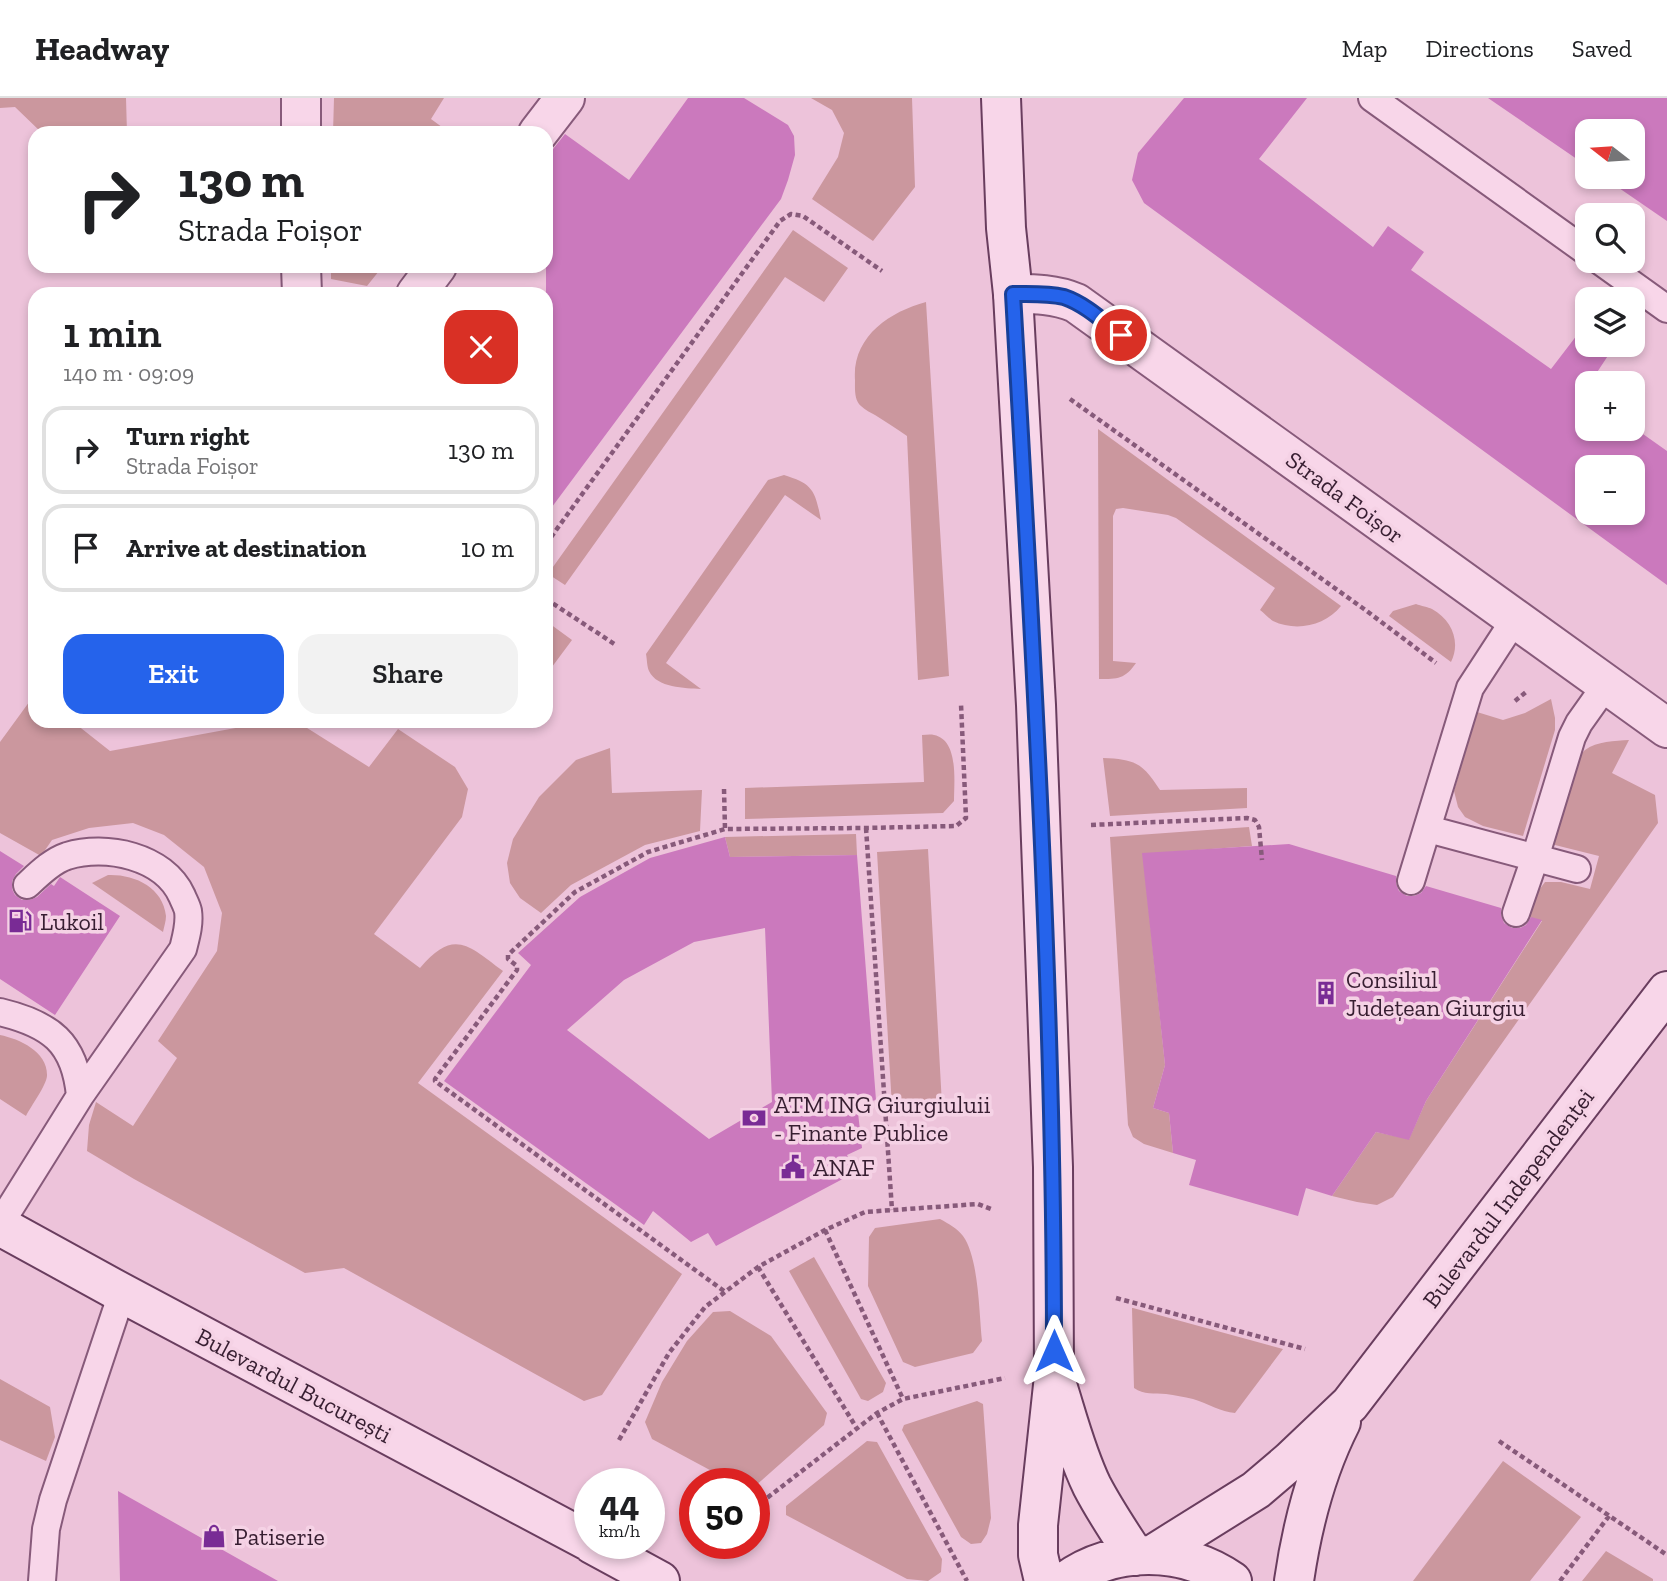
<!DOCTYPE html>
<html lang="en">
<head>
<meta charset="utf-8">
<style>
	:root { --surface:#fff; --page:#f2f2f2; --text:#202124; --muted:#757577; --line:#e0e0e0; --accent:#2563eb }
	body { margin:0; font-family:"Zilla Slab",serif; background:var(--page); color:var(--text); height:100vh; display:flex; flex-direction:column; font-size:26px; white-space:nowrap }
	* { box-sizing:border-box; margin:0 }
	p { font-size:23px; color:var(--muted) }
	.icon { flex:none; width:38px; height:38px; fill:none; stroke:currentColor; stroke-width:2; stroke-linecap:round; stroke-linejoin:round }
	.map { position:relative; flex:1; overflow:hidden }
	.sheet { position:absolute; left:28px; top:189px; width:525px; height:441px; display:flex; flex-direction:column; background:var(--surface); border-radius:21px; box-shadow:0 4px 10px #0003 }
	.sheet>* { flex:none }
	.hud { position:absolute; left:28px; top:28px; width:525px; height:147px; border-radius:21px; box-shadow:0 4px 10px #0003; background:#fff; color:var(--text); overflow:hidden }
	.needle { width:46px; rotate:287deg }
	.tools { position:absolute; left:1575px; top:21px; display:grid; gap:14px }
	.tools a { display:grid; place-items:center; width:70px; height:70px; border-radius:14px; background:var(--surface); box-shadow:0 4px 10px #0003; font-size:35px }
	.speed { position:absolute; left:574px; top:1370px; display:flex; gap:14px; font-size:35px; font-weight:700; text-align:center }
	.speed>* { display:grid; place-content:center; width:91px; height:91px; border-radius:50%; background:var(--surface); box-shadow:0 4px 10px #0003; line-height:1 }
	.speed small { font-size:18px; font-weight:400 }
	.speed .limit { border:10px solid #d22; background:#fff; color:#111 }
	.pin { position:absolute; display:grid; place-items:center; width:60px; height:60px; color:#fff; margin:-30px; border:4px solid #fff; border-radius:50%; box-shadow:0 2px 7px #0007 }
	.me { position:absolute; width:77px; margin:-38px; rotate:0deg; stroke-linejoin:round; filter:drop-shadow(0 0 5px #0008) }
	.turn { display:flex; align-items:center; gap:24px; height:147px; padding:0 35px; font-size:32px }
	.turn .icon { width:91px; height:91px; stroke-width:2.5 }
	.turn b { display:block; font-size:49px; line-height:60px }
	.round { display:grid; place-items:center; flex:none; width:74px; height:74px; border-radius:21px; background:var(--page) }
	.overview { display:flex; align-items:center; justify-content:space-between; height:119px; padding:0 35px }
	h1 { font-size:42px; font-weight:600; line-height:52px }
	.primary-button { display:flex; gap:14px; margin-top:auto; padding:14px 35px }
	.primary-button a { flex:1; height:80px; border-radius:21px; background:var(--accent); color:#fff; font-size:28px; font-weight:600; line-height:80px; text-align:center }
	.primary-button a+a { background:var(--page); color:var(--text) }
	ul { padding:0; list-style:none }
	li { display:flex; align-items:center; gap:21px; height:88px; margin:0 14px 10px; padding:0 21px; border:4px solid var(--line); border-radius:21px }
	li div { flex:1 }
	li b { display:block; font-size:26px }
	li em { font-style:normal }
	header { display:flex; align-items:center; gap:42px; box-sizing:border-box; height:98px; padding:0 35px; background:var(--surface); border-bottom:2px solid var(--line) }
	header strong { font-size:33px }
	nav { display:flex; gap:38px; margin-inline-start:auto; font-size:24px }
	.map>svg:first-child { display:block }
	.green { fill:#cb979e }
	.building { fill:#cb79bd; fill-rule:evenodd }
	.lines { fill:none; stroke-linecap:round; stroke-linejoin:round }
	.lane-casing { stroke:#875a7a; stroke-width:30 }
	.street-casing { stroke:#875a7a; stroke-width:42 }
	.secondary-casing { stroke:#693d5e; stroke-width:42 }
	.path { stroke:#875a7a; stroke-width:4.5; stroke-dasharray:5 3.5; stroke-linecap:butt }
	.lane { stroke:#f8d6e9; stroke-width:26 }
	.street { stroke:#f8d6e9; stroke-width:38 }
	.secondary { stroke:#f8d6e9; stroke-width:38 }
	.route-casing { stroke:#184099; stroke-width:18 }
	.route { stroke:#2563eb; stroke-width:12 }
	.labels { text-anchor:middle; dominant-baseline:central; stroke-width:7; stroke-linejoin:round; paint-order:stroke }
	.street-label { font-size:24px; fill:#371e31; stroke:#f5d2e5 }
	.poi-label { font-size:24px; fill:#371e31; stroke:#f5d2e5; text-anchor:start }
</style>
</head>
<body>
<header>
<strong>Headway</strong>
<nav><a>Map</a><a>Directions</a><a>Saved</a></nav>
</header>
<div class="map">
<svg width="1667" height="1483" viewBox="0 0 1667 1483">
	<rect width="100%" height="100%" fill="#edc3da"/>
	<path class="green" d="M 0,0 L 126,0 L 127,35 L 42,35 L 15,9 L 0,10 Z
		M 334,0 L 444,0 L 431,21 L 450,35 L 333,35 Z
		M 811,0 L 912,0 L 915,89 L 873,143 L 812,101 L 838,59 L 844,35 L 832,12 Z
		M 793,132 L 848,170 L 824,204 L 785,179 L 565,487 L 548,476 Z
		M 331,168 L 383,168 L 367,188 L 331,181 Z
		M 926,204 L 949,578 L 918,582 L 907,338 C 897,331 886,324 875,317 C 871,315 865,312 861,308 C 854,302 855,291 855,282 C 852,239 889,214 926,204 Z
		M 1098,331 L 1341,508 C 1325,528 1296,534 1273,523 C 1268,520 1264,515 1260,512 L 1275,490 L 1176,420 L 1168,417 L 1123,410 L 1116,411 L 1113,418 L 1113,563 L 1136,565 C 1125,581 1118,581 1099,581 Z
		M 784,377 C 813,386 815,392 821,422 L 785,397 L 666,565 L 701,591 C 685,590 657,590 649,573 C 647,569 647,561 646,556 L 768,382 Z
		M 1416,506 C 1421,508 1428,509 1432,511 C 1452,522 1461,544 1451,564 L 1389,518 L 1393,513 Z
		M 546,523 L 572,542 L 546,577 Z
		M 35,596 L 35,623 L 72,623 L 110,653 L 273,623 L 296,623 L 369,669 L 398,631 L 455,669 L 468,691 L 462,719 L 374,836 L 420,870 C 454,830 468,847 503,873 L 418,985 L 682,1176 L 602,1297 L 584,1303 L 344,1170 L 305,1175 L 134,1081 L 87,1053 L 89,1027 L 96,1004 L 133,1028 L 177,960 L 158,943 L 217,853 L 222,815 L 204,769 L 164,737 L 133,725 L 89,730 L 52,742 L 41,758 L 0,735 L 0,644 Z
		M 1551,601 L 1555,620 L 1555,632 L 1523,738 L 1483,728 L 1465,719 L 1458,709 L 1454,693 L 1477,614 L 1503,622 L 1525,615 Z
		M 922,637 C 926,637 930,636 934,637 C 959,642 954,684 954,703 L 943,715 L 745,721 L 745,690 L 924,684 Z
		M 1629,642 L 1612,675 L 1655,697 L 1658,725 L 1393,1099 L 1377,1107 L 1357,1104 L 1332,1098 L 1376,1034 L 1409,1041 L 1426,1003 L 1542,823 L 1529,819 L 1536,796 L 1545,784 L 1561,784 L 1590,791 L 1599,758 L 1551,746 C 1557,727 1572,663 1585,652 C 1597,643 1615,643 1629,642 Z
		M 610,650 L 612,695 L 702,692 L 700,733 L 645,747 L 571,787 L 541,815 L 520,800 L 510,785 L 507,765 L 513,741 L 539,699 L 576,662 Z
		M 1103,660 C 1136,661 1143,666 1160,692 L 1247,690 L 1247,710 L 1110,718 Z
		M 1249,729 L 1252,748 L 1143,756 L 1165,967 L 1153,1010 L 1169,1015 L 1173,1055 L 1144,1046 L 1133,1039 L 1128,1027 L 1110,739 Z
		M 856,736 L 857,757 L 730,759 L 725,739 Z
		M 928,751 L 942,1007 L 892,1009 L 877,754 Z
		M 108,777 C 134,776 163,789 166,818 C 166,823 164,829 163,834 L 92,785 Z
		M 0,937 C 20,941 48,954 47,978 C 46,988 31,1008 26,1018 L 0,1001 Z
		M 940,1121 C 949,1126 957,1130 963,1138 C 979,1160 979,1216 982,1243 L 973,1255 L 915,1269 L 903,1264 L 868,1188 L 869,1139 L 875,1130 Z
		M 814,1159 L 886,1285 L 883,1294 L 868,1303 L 861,1301 L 789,1173 Z
		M 1132,1210 L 1133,1210 L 1283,1251 L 1235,1315 C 1221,1314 1207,1305 1193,1301 C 1184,1299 1175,1297 1166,1296 C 1154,1295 1144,1297 1134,1290 Z
		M 730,1213 L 771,1238 L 827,1315 L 824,1327 L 754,1389 L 754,1386 L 736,1386 L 652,1341 L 645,1324 L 662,1284 L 687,1243 L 713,1214 Z
		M 0,1281 L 50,1309 L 55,1339 L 46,1363 L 0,1342 Z
		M 977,1303 L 983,1306 L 991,1420 L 987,1436 L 981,1445 L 971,1446 L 961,1439 L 902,1332 L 904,1327 Z
		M 867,1343 L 877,1344 L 942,1461 L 941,1474 L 928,1483 L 907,1481 L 786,1417 L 786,1408 Z
		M 1503,1363 L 1581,1419 L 1530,1483 L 1413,1483 Z
		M 1606,1453 L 1653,1481 L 1653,1483 L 1582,1483 Z"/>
	<path class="building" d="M 688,0 L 744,0 L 788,27 L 794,38 L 795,57 L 788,82 L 781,101 L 546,417 L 546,60 L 565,36 L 629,82 Z
		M 1184,0 L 1307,0 L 1259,61 L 1373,149 L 1388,128 L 1424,154 L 1411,172 L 1551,271 L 1587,224 L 1587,247 L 1615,247 L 1590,285 L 1587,285 L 1587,290 L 1584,295 L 1587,298 L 1587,331 L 1633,331 L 1633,329 L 1667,353 L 1667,487 L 1144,105 L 1132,82 L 1138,55 ZM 1587,369 L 1633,369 L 1633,415 L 1587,415 Z
		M 1488,0 L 1667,0 L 1667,123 L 1603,79 L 1633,79 L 1633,33 L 1587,33 L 1587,68 Z
		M 725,739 L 730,759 L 857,757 L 876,1002 L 857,1006 L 862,1050 L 847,1057 L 854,1075 L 716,1148 L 708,1135 L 691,1144 L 653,1113 L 644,1127 L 444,983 L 531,867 L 518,855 L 580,799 L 650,760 ZM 765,830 L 772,1004 L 709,1041 L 567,932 L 624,882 L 694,844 Z
		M 1289,746 L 1396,778 L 1396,786 L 1399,793 L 1407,798 L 1414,798 L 1421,795 L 1426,788 L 1501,810 L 1501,817 L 1504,825 L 1512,830 L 1520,830 L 1526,827 L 1531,819 L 1542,822 L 1426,1003 L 1409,1042 L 1376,1034 L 1332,1098 L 1306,1090 L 1298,1118 L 1189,1087 L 1196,1062 L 1173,1055 L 1169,1015 L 1153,1010 L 1165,967 L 1142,755 Z
		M 0,753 L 24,768 L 16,776 L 12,783 L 12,791 L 15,797 L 22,802 L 30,802 L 37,799 L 51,786 L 54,788 L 60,779 L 120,818 L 55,917 L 0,881 Z
		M 118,1393 L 278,1483 L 120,1483 Z"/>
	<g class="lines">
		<g class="lane-casing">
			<path id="lane" d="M 1372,0 L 1587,154
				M 1600,163 L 1667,211
				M 1428,731 L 1577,771
				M 1411,783 L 1470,590 L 1515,521
				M 27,787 C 39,776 52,763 67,758 C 106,746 164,758 182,798 C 184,803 187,808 188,813 C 190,826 186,839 183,851 L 80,998
				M 1516,815 L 1535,760 L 1572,639 L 1579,625 L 1606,587
				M 0,914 C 50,926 75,944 80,998 L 0,1126
				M 42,1483 L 46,1431 L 53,1402 L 122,1195"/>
		</g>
		<g class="street-casing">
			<path id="street" d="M 301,0 L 301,35
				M 538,35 L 565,0
				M 301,168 L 302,196
				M 416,196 L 437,168
				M 1013,196 C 1035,196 1055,196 1076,205 L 1667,630"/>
		</g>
		<g class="secondary-casing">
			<path id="secondary" d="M 1001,0 L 1006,130 L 1013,196 L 1036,607 L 1053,1069 L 1054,1278 L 1038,1427 L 1038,1457 L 1044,1483
				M 0,1128 L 122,1195 L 590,1444
				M 1058,1290 C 1068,1322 1077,1357 1092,1388 C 1105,1413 1120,1435 1135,1458
				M 592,1446 L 660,1483
				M 1152,1457 L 1256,1392 L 1290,1363 L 1350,1306 L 1667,893
				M 1066,1483 C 1115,1448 1183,1449 1232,1483
				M 1294,1483 C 1302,1428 1316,1373 1341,1324"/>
		</g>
		<path class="path" d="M 1070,301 L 1364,511 L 1436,565
			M 546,446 L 780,123 L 791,116 L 803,118 L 882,173
			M 546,501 L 616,547
			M 1515,603 L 1526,594
			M 724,691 L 725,731
			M 1091,727 L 1247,720 L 1255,722 L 1259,729 L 1262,762
			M 866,730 L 892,1112
			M 825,1132 L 903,1301
			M 758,1169 L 856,1329
			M 724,1193 L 435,983 L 435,981 L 517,872 L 517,868 L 508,861 L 508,857 L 575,794 L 648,754 L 725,731 L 866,730 L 956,728 L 966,720 L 961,606
			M 1116,1200 L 1305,1251
			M 877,1315 L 967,1483
			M 619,1342 L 669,1255 L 705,1209 L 758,1169 L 825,1132 L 865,1114 L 978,1106 L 991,1111
			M 1499,1343 L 1667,1457
			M 754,1410 L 877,1315 L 903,1301 L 1005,1280
			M 1560,1483 L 1609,1418"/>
		<use href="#lane" class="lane"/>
		<use href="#street" class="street"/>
		<use href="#secondary" class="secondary"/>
	</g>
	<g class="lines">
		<g class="route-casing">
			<path id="route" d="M 1054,1253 C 1054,900 1033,548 1013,196 C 1030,196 1047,195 1064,199 C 1085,206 1104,224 1121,237"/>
		</g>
		<use href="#route" class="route"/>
	</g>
	<defs>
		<g id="fuel-bare" transform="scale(1.89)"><path d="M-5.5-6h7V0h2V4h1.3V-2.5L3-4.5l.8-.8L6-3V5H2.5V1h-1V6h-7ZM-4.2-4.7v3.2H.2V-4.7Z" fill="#792b95" stroke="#f5d2e5" stroke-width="2.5" paint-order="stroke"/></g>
		<g id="building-bare" transform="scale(1.89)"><path d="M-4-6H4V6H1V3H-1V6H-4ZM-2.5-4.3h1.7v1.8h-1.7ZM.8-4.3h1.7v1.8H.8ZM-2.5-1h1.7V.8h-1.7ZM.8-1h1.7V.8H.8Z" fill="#792b95" stroke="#f5d2e5" stroke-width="2.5" paint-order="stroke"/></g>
		<g id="bank-bare" transform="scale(1.89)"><path d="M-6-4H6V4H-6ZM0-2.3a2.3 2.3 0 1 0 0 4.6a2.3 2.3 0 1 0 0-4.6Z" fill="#792b95" stroke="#f5d2e5" stroke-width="2.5" paint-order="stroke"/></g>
		<g id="civic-bare" transform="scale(1.89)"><path d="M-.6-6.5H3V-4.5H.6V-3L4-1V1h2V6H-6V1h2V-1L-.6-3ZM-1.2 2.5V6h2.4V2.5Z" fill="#792b95" stroke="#f5d2e5" stroke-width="2.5" paint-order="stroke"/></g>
		<g id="shop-bare" transform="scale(1.89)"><path d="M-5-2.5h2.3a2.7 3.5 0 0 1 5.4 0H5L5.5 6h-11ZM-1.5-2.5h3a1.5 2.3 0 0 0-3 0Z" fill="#792b95" stroke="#f5d2e5" stroke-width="2.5" paint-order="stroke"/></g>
	</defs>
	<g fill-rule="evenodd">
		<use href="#fuel-bare" x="20" y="823"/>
		<use href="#building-bare" x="1326" y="895"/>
		<use href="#bank-bare" x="754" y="1020"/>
		<use href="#civic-bare" x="793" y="1069"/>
		<use href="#shop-bare" x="214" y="1438"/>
	</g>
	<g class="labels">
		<g class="street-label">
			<text transform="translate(1345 399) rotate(36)">Strada Foișor</text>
			<text transform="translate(1508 1100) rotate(-53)">Bulevardul Independenței</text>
			<text transform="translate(294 1287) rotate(28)">Bulevardul București</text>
		</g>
		<g class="poi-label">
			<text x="40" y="823">Lukoil</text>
			<text x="1346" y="881">Consiliul<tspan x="1346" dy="28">Județean Giurgiu</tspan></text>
			<text x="774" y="1006">ATM ING Giurgiuluii<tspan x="774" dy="28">- Finante Publice</tspan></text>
			<text x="813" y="1069">ANAF</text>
			<text x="234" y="1438">Patiserie</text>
		</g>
	</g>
</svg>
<div class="tools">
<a><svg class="needle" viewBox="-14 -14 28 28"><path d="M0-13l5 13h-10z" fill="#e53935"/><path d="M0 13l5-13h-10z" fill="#757577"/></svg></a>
<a><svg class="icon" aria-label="search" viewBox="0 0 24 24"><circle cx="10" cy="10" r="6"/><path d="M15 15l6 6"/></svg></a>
<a><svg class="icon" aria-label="layers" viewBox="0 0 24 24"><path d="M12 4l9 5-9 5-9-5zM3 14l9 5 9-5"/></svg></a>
<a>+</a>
<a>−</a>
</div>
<div class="speed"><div>44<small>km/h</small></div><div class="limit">50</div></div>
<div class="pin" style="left:1121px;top:237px;background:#d93025"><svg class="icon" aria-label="arrive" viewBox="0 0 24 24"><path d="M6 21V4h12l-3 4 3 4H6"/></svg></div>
<svg class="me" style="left:1054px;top:1253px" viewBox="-20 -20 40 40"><path d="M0-17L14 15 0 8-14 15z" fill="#2563eb" stroke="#fff" stroke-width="4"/></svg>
<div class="hud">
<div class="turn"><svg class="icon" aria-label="right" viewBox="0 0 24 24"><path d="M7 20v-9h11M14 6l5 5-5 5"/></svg><div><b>130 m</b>Strada Foișor</div></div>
</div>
<section class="sheet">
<div class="overview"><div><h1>1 min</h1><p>140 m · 09:09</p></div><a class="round" style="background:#d93025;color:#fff"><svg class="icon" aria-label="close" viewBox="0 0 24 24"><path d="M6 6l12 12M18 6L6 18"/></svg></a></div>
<ul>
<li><svg class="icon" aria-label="right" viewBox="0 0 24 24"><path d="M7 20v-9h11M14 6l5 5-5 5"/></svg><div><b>Turn right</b><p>Strada Foișor</p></div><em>130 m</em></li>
<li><svg class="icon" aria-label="arrive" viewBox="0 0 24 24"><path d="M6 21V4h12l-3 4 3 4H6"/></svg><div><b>Arrive at destination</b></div><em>10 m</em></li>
</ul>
<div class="primary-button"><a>Exit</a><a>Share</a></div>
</section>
</div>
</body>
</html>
